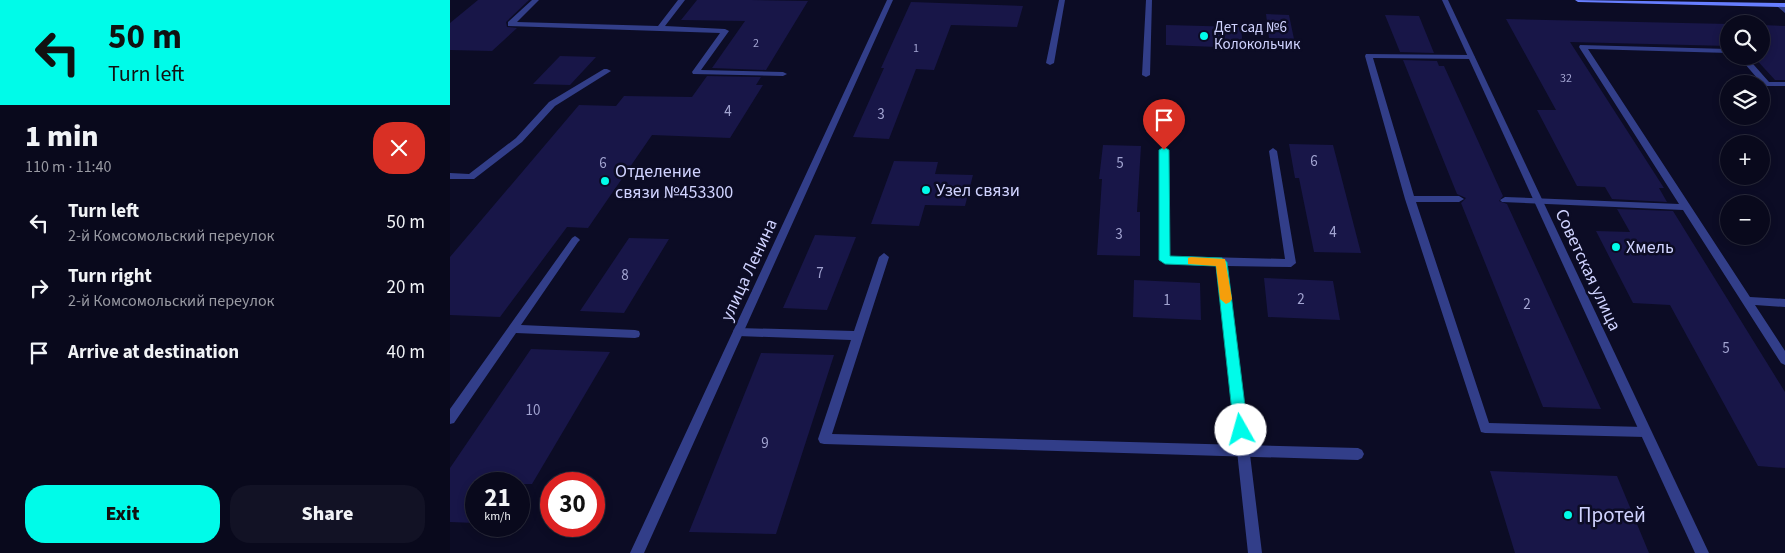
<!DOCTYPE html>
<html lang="en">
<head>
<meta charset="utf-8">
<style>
	:root { --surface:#09091c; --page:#121225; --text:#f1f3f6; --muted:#999aa3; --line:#292a3b; --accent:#00fbe9 }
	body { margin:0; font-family:"Source Sans 3",sans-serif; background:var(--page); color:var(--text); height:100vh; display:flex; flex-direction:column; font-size:19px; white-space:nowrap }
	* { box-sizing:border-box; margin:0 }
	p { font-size:16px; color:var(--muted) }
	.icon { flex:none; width:28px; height:28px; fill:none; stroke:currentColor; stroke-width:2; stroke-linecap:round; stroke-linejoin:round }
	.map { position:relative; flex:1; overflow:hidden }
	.drawer { display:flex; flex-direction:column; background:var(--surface); width:450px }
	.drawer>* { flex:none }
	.top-card { background:#00fbe9; color:#111; overflow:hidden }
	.tools { position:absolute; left:1270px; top:15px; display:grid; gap:10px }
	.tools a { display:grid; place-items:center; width:50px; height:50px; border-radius:50%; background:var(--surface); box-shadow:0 2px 8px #0003,0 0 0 1px var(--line); font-size:25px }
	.speed { position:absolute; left:15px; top:472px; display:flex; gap:10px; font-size:25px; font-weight:700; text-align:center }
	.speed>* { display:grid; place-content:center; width:65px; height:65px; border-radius:50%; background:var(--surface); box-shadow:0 2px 8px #0003,0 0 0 1px var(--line); line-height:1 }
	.speed small { font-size:12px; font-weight:400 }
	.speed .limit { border:8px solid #d22; background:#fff; color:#111 }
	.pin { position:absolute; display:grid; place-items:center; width:42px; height:42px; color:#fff; margin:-51px -21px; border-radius:50% 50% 50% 0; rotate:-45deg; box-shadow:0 0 5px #0007 }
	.pin .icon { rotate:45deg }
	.me { position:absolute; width:55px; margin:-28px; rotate:353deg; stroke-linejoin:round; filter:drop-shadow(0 0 4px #0008) }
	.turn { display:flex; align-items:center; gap:18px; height:105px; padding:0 25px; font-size:22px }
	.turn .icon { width:65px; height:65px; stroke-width:2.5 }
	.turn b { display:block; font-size:35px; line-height:42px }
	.round { display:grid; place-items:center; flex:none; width:52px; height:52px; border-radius:20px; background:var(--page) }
	.head { display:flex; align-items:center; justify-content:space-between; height:85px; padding:0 25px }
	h1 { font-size:30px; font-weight:800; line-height:38px }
	.action { display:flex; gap:10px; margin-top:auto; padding:10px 25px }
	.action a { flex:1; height:58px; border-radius:20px; background:var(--accent); color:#111; font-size:20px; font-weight:800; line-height:58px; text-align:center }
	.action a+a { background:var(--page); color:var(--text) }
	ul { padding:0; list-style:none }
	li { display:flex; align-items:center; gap:15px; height:65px; padding:0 25px }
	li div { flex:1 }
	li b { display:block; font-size:19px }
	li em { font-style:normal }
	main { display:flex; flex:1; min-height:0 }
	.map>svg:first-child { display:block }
	.building { fill:#181648 }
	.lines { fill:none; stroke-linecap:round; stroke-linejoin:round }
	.service { fill:#323e89; fill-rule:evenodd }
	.minor { fill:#323e89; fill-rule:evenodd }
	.tertiary { fill:#323e89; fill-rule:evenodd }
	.secondary { fill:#677eff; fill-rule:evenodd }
	.route { fill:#00fbe9; stroke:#00a397 }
	.slow { fill:#f59e0b }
	.poi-dot { fill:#00fbe9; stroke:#0c0c25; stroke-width:2 }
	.labels { text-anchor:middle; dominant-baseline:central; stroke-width:5; stroke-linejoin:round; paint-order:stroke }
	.far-number-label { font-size:12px; fill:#a2a4d1 }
	.far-poi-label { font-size:15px; fill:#d0d3ff; stroke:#0c0c25; text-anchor:start }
	.number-label { font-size:15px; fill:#a2a4d1 }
	.poi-label { font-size:18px; fill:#d0d3ff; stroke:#0c0c25; text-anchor:start }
	.street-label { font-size:18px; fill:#d0d3ff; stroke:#0c0c25 }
	.near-poi-label { font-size:21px; fill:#d0d3ff; stroke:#0c0c25; text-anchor:start }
</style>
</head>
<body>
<main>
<section class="drawer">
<div class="top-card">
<div class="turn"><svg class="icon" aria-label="left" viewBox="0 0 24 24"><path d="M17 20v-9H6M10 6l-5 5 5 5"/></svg><div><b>50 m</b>Turn left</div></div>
</div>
<div class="head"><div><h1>1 min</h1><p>110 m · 11:40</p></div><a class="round" style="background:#d93025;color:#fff"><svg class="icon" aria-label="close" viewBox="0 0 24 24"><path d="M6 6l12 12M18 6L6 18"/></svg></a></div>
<ul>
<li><svg class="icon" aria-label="left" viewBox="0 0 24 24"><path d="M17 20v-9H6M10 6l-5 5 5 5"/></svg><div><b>Turn left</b><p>2-й Комсомольский переулок</p></div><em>50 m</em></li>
<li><svg class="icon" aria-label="right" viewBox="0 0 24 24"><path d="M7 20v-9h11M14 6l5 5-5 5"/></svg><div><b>Turn right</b><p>2-й Комсомольский переулок</p></div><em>20 m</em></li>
<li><svg class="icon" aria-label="arrive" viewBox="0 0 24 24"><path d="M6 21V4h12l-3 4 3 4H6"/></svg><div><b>Arrive at destination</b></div><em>40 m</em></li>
</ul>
<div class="action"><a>Exit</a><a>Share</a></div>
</section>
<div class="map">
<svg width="1335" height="553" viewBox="0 0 1335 553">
	<rect width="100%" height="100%" fill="#0c0c25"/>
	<path class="building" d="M 28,0 L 79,0 L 56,22 L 57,27 L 67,28 L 42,51 L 0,50 L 0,23 Z
		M 247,0 L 300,0 L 358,1 L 316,70 L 262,68 L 295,21 L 231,20 Z
		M 461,2 L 573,6 L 567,27 L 501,25 L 484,70 L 466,69 L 439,139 L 403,137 L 434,68 L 431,68 Z
		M 816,14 L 839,15 L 844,39 L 819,38 Z
		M 935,15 L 969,16 L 984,53 L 950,52 Z
		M 1056,19 L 1279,24 L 1279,46 L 1120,42 L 1214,188 L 1209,188 L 1217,202 L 1162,199 L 1155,187 L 1127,186 L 1087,110 L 1106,110 Z
		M 716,25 L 791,27 L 793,48 L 716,45 Z
		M 1311,25 L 1335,26 L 1335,80 L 1325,80 L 1303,56 L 1311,56 Z
		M 110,56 L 146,57 L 120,85 L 83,84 Z
		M 953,60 L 987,61 L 989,66 L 994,66 L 1053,196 L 1049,201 L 1057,204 L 1151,409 L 1093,407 L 1011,203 L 1016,198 L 1007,194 Z
		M 257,76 L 311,77 L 306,85 L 313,85 L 280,138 L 202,135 L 138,228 L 117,227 L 50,317 L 0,315 L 0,257 L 129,105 L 166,106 L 174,96 L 242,97 Z
		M 839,144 L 883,145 L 911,253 L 864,252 L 849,178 L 845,178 Z
		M 653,145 L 691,146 L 687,212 L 690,212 L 690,256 L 647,255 L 652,179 L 649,179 Z
		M 444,161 L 488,162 L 485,174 L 523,175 L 515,206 L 475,205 L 469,226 L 421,224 Z
		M 1167,209 L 1223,211 L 1335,392 L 1335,468 L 1308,466 L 1220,305 L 1183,303 L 1146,231 L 1180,232 Z
		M 365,235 L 406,237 L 377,310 L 333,308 Z
		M 179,238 L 219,239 L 174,313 L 130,311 Z
		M 814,278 L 883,281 L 890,320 L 818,317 Z
		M 684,280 L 750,283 L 751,320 L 683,317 Z
		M 81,349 L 160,352 L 82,484 L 26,484 L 26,523 L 0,522 L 0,468 Z
		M 311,353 L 384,355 L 326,534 L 239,532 Z
		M 1040,471 L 1167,476 L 1199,553 L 1065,553 Z"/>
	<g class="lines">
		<path class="service" d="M 82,0 L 89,0 L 67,22 L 208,26 L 228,0 L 235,0 L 215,26 L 275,29 L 279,31 L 251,70 L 333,72 L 337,74 L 333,76 L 243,74 L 242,72 L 270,33 L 58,26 L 58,22 Z
			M 609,0 L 615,0 L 604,63 L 600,65 L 596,63 Z
			M 696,0 L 702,0 L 700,75 L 696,77 L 692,75 Z
			M 1327,4 L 1331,4 L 1335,7 L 1335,13 L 1327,6 Z
			M 1130,45 L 1279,49 L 1279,53 L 1138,49 L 1300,297 L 1335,299 L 1335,307 L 1305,305 L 1335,351 L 1335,365 L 1331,363 L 1233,210 L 1052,202 L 1050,200 L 1055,197 L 1229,204 L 1129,47 Z
			M 916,54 L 1021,55 L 1025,57 L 1021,59 L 923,58 L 964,196 L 1009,196 L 1014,199 L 1009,202 L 966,202 L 1039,423 L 1195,427 L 1199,428 L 1201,432 L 1199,436 L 1195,437 L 1035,433 L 1031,432 L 955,199 L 915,56 Z
			M 1288,56 L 1296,56 L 1319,82 L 1335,82 L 1335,86 L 1314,86 Z
			M 154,69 L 157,69 L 161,71 L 105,106 L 72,142 L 24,179 L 0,179 L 0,173 L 19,174 L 66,138 L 99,102 Z
			M 125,236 L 128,238 L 130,240 L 128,242 L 71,325 L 185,330 L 189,331 L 190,334 L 189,337 L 185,338 L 66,333 L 4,423 L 0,424 L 0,409 L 122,238 Z
			M 434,253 L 439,257 L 382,434 L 908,448 L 912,450 L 914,454 L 912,458 L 908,460 L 374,444 L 370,443 L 368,439 L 401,340 L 288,336 L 284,335 L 283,332 L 284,329 L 288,328 L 404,331 L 429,257 Z"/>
		<path class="minor" d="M 437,0 L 443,0 L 194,553 L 180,553 Z
			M 714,147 L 718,150 L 720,256 L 835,259 L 819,151 L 823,148 L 827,151 L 846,263 L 841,267 L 777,266 L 812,553 L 798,553 L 767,266 L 715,264 L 710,260 L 710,150 Z"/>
		<path class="tertiary" d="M 992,0 L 998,0 L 1259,553 L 1245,553 Z"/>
		<path class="secondary" d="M 1125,0 L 1335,3 L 1335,7 L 1128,2 Z"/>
	</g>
	<path class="route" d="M 714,147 L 719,150 L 720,256 L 772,258 L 777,262 L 798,430 L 796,435 L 791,437 L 786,435 L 784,430 L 766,266 L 715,264 L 709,260 L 709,150 Z"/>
	<path class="slow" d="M 741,257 L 775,259 L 782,299 L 780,302 L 776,304 L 770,299 L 766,266 L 738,264 L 738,258 Z"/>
	<g class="poi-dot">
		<circle cx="754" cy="36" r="5"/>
		<circle cx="155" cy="181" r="5"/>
		<circle cx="476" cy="190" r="5"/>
		<circle cx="1166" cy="247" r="5"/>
		<circle cx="1118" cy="515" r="5"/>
	</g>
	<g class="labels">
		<g class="far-number-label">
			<text x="306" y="43">2</text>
			<text x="466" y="48">1</text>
			<text x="1116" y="78">32</text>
		</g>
		<g class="far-poi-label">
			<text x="764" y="27">Дет сад №6<tspan x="764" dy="17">Колокольчик</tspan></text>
		</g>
		<g class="number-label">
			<text x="278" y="111">4</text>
			<text x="431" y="114">3</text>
			<text x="864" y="161">6</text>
			<text x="153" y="163">6</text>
			<text x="670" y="163">5</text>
			<text x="883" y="232">4</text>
			<text x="669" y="234">3</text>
			<text x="370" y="273">7</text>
			<text x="175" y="275">8</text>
			<text x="851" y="299">2</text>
			<text x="717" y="300">1</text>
			<text x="1077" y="304">2</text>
			<text x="1276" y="348">5</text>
			<text x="83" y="410">10</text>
			<text x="315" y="443">9</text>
		</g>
		<g class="poi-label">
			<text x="165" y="171">Отделение<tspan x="165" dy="21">связи №453300</tspan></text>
			<text x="486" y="190">Узел связи</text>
			<text x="1176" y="247">Хмель</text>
		</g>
		<g class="street-label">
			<text transform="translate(299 270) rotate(-65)">улица Ленина</text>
			<text transform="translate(1138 270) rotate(65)">Советская улица</text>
		</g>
		<g class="near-poi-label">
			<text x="1128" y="515">Протей</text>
		</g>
	</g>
</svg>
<div class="tools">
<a><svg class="icon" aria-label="search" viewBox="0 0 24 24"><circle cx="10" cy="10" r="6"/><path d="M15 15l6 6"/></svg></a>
<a><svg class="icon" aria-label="layers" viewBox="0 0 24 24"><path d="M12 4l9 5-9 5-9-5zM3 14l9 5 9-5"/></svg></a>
<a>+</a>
<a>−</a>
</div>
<div class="speed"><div>21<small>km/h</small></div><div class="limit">30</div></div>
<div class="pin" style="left:714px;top:150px;background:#d93025"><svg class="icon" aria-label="arrive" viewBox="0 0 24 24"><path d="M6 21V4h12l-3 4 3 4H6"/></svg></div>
<svg class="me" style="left:791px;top:430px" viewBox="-20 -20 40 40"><circle r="19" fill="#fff"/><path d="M0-13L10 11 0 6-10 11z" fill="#00fbe9"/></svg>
</div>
</main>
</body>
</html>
